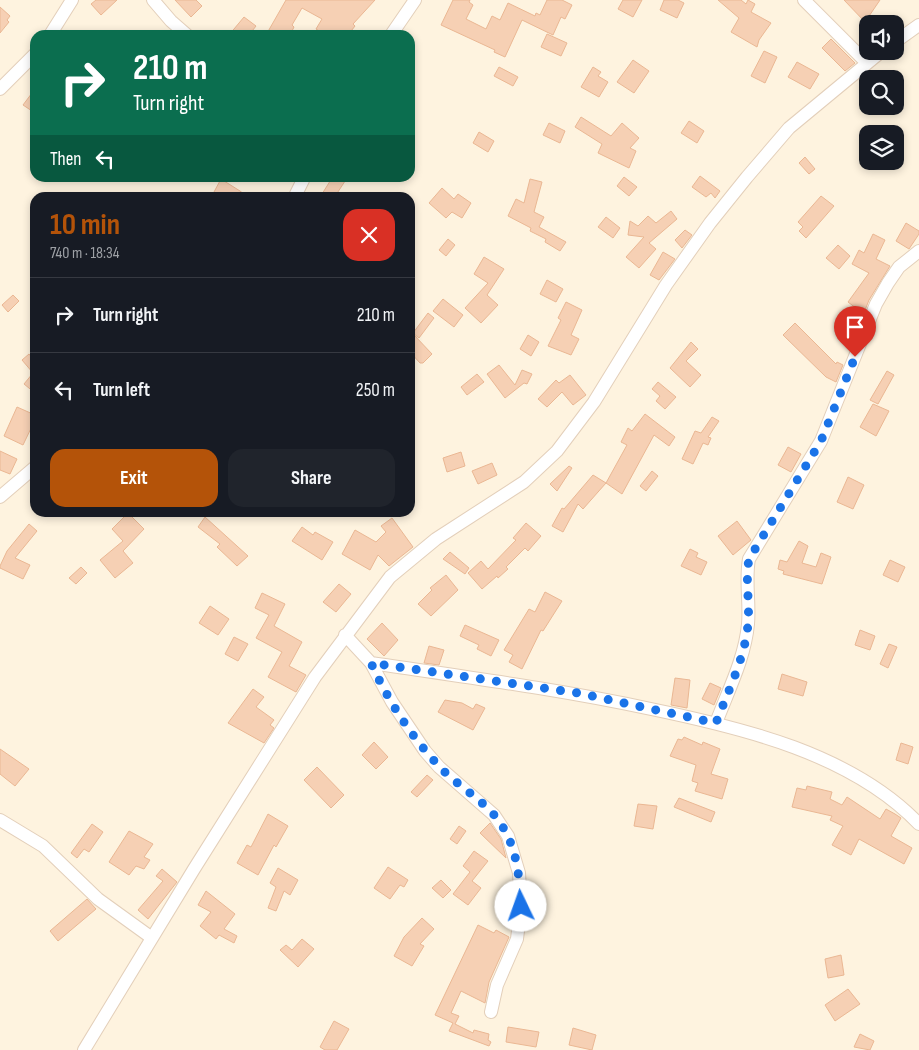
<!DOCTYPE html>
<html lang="en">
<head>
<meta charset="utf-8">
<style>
	:root { --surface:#171b24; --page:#20242c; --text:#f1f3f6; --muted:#9ea1a6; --line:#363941; --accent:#b45309 }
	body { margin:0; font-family:"Sofia Sans Condensed",sans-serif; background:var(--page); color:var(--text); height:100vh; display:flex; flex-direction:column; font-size:19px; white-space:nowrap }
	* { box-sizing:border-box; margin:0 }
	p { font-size:16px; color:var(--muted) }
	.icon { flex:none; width:28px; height:28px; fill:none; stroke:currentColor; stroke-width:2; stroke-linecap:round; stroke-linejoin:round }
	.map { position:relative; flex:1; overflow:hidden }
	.drawer { position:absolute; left:30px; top:192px; width:385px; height:325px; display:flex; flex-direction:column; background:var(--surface); border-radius:15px; box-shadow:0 2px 8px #0003 }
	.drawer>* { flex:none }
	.banner { position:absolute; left:30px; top:30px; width:385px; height:152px; border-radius:15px; box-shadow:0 2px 8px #0003; background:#0b6e4f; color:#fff; overflow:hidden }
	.controls { position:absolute; left:859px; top:15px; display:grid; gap:10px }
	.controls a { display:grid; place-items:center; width:45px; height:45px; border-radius:10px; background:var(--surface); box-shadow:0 2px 8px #0003; font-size:25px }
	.pin { position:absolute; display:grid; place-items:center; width:42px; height:42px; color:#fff; margin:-51px -21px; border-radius:50% 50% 50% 0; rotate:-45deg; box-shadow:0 0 5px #0007 }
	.pin .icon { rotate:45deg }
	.me { position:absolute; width:55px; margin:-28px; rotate:357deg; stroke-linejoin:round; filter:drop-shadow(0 0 4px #0008) }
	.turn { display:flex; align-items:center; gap:18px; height:105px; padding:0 20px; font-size:22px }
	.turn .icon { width:65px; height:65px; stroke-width:2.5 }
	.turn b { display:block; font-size:35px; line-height:42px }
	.then { display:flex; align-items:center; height:48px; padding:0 20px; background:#0003; gap:10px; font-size:19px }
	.round { display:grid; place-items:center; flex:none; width:52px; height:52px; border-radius:15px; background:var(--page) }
	.summary { display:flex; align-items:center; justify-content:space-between; height:85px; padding:0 20px }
	h1 { font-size:30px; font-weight:700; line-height:38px; color:var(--accent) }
	.button { display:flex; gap:10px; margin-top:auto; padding:10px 20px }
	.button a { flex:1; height:58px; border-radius:15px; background:var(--accent); color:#fff; font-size:20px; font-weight:700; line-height:58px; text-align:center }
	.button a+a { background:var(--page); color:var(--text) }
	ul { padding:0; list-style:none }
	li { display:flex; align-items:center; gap:15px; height:75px; padding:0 20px; border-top:1px solid var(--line) }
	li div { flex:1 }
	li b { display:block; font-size:19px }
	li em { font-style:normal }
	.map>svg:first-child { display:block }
	.building { fill:#f6d0b4; stroke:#eab793 }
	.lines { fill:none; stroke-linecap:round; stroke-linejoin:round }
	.minor-casing { stroke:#e3cfba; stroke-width:14 }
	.minor { stroke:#fff; stroke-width:12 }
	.route { stroke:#1a73e8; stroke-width:9; stroke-dasharray:0 16.2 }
</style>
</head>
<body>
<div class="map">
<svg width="919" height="1050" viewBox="0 0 919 1050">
	<rect width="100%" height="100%" fill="#fef3df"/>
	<path class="building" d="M 96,0 L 117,0 L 101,15 L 91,4 Z
		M 175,0 L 196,0 L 202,6 L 191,17 Z
		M 286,0 L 375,0 L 353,24 L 355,26 L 348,35 L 325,35 L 316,29 L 322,19 L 302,8 L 292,25 L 294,27 L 290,35 L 266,35 Z
		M 453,0 L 470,0 L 469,2 L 473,5 L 466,19 L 486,29 L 492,16 L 500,20 L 508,3 L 535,16 L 536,13 L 540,15 L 547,0 L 562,0 L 572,5 L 565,19 L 561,17 L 553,35 L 522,20 L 505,57 L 494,52 L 495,50 L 441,25 Z
		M 623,0 L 642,0 L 633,17 L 618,9 Z
		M 664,0 L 678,0 L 684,3 L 677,18 L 660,10 Z
		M 718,0 L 741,0 L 746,4 L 748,0 L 755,4 L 751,12 L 771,23 L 759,40 L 757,47 L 731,32 L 739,18 Z
		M 844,0 L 880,0 L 865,22 Z
		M 0,7 L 10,16 L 7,20 L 9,22 L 0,33 Z
		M 244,17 L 256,26 L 249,35 L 229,35 Z
		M 547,34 L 567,43 L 561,56 L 541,47 Z
		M 831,39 L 855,63 L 845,71 L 822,48 Z
		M 764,51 L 777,57 L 765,83 L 751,76 Z
		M 633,60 L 649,71 L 634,93 L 617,82 Z
		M 797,62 L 819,74 L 810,89 L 788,77 Z
		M 499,67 L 518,77 L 513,86 L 494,76 Z
		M 593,67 L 601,72 L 598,76 L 608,82 L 599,97 L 581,87 Z
		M 35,89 L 35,113 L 23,105 Z
		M 581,117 L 611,136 L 622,123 L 639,138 L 630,148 L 636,151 L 629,168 L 598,153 L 602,144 L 575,127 Z
		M 689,121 L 704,131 L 697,143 L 681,133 Z
		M 549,123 L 565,131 L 560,143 L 543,135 Z
		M 479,132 L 494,141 L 488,152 L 473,143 Z
		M 805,157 L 815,169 L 809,174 L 799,163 Z
		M 700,176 L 720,191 L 715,198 L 711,193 L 706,197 L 692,187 Z
		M 624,177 L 637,187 L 629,196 L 617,186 Z
		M 332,178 L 347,178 L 334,198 L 328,198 L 322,194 Z
		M 221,179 L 240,191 L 249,198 L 223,198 L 214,192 Z
		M 530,179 L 542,182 L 534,212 L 544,217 L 539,227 L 566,242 L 560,251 L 545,242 L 546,239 L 530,231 L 531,228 L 508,216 L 516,199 L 524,203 Z
		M 442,188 L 454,199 L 458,194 L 471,203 L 462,218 L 452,212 L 446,218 L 429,203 Z
		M 821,196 L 834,206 L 806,238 L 799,231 L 803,227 L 798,222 Z
		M 671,211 L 677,219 L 649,243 L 656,249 L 639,268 L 626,257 L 644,237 L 628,235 L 630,221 L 638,226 L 648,216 L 656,223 Z
		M 606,217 L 620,228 L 613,238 L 598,227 Z
		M 906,223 L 919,231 L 919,234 L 909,249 L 896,241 Z
		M 685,230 L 692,235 L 682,248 L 675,240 Z
		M 873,234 L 885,240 L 876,259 L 890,266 L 869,300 L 861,320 L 857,317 L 861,312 L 848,302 L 869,273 L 852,264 L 859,250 L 864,253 Z
		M 448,239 L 455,245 L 446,256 L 439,250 Z
		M 838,245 L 850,256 L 839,269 L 826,258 Z
		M 663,252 L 675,259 L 659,280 L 650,275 Z
		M 484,257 L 504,269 L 487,295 L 498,305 L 481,323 L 465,308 L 488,283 L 474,274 Z
		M 547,280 L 563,289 L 556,302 L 540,294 Z
		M 13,295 L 19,301 L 8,312 L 2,305 Z
		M 443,299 L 463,315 L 454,327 L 433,311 Z
		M 566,302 L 582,310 L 571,335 L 579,339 L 571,355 L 548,346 L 561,320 L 558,318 Z
		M 428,313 L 434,318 L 419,338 L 413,333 Z
		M 795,323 L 836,364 L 837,362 L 843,365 L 836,382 L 826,377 L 783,335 Z
		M 528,335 L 539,342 L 531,356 L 520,349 Z
		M 415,336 L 432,354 L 423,363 L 420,363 L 410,352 L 410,340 Z
		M 691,342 L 698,349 L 686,361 L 701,375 L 690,387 L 670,368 Z
		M 29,354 L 35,361 L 35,393 L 24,384 L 33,373 L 22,360 Z
		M 499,365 L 515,385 L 522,370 L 532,374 L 527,384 L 524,383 L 505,398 L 487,374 Z
		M 887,371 L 894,375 L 878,404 L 870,400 Z
		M 477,374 L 484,382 L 467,395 L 461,387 Z
		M 570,375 L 586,395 L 573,405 L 562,392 L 547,407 L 538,399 L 556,380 L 559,383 Z
		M 658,382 L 676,397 L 665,409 L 656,401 L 660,396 L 652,389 Z
		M 873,404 L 889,411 L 876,436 L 860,427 Z
		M 17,407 L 35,415 L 35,420 L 23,445 L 4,436 Z
		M 645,414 L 675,437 L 669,446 L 654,435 L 622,494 L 606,483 L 583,509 L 578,504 L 563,532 L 552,526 L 562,508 L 564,509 L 593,475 L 606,483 L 627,445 L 621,442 L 628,428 L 632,431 Z
		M 712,417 L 719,421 L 708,437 L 711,438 L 708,445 L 703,443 L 693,464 L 682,459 L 695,431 L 701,433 Z
		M 788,447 L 801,454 L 791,472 L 778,465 Z
		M 0,451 L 17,459 L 10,474 L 0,470 Z
		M 461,452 L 465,466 L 447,472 L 443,458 Z
		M 492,463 L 497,475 L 478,484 L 472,471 Z
		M 569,466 L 572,468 L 557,491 L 550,484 Z
		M 652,471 L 658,476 L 646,491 L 640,486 Z
		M 848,477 L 864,485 L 853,509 L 837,502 Z
		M 128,513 L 144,529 L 123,551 L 133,563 L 115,578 L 100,560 L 123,541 L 112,529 Z
		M 205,517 L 248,556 L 237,566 L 217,547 L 220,544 L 198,527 Z
		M 392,518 L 413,547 L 389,566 L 378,555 L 370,570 L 342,554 L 355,530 L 376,542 L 386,532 L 381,526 Z
		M 737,521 L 751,540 L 733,555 L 718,536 Z
		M 526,523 L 541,536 L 528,551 L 525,548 L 506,567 L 508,569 L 498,578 L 497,576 L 482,589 L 468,573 L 481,561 L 488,569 L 516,540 L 513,538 Z
		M 29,524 L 37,531 L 15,558 L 30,565 L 23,579 L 0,568 L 0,566 L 7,551 Z
		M 302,527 L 313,535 L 315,532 L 333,542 L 322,560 L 292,541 Z
		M 799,541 L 808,546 L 802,563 L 816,567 L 821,553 L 831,557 L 822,584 L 783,574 L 784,571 L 778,569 L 780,560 L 787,562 Z
		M 690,549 L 698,553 L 696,557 L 707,562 L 701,575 L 681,566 Z
		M 450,552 L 469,568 L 465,574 L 443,559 Z
		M 890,560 L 905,567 L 898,582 L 883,575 Z
		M 81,567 L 87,573 L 76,584 L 69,578 Z
		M 446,575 L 458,590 L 431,616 L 418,604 L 432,590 L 430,588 Z
		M 339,584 L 351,594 L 336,612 L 323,602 Z
		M 545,592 L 562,601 L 543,631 L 541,630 L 522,669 L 509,662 L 513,655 L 504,650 L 529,609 L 535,612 Z
		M 262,593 L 285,604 L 274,626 L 302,642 L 289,666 L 306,675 L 296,692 L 268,677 L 282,652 L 256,638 L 269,615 L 255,608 Z
		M 210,606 L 229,619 L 218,635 L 199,623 Z
		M 382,623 L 398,640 L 384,656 L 367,639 Z
		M 465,625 L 499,640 L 491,656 L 477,649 L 479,645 L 460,636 Z
		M 860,630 L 875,636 L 870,650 L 855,645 Z
		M 234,637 L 248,644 L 238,661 L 225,654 Z
		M 889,644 L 897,647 L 888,668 L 880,664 Z
		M 429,646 L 444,650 L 439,665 L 424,663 Z
		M 782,674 L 807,682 L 803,696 L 778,689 Z
		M 675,678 L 690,680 L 687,708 L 671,705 Z
		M 710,683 L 721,688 L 714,705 L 702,699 Z
		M 253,689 L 264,697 L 256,707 L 274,720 L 270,725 L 274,728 L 264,743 L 228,723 Z
		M 445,700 L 462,703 L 473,709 L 476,704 L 485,708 L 473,730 L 438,712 Z
		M 684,737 L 702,745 L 703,742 L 720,749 L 711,774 L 728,779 L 722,799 L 695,791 L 698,783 L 692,781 L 696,765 L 670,756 L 678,739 L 682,740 Z
		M 374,742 L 388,757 L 376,769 L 362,755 Z
		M 901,743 L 913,747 L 908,764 L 896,760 Z
		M 0,749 L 29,769 L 15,786 L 0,774 Z
		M 317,767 L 344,795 L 331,808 L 304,780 Z
		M 427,775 L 433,780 L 417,797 L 411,792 Z
		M 807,786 L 832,792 L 830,799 L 842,805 L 847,797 L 880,819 L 886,809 L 895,814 L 901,818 L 891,836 L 912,848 L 904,864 L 859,839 L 851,855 L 832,845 L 843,826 L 830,820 L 832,816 L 792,807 L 797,788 L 806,790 Z
		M 679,798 L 715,812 L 711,822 L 674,807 Z
		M 638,804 L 657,806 L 653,829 L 634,826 Z
		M 268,814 L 288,826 L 276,847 L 274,845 L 258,875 L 237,863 L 247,845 L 251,847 Z
		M 490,823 L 501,839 L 506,858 L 480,833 Z
		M 92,824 L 103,832 L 89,852 L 84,849 L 77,858 L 71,853 Z
		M 459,826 L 466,831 L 457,844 L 450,839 Z
		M 129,831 L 153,844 L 144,857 L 150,860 L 144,869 L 136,866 L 129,875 L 109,862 Z
		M 474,851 L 488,861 L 472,881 L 481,888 L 468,905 L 453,894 L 470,872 L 463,866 Z
		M 388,867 L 408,880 L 404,887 L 400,885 L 390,899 L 374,888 Z
		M 278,868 L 298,880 L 290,895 L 284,891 L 276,911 L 268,908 L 276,887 L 270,883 Z
		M 162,869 L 177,882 L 148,919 L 138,910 L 163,881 L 156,876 Z
		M 441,880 L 451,890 L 443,898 L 432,888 Z
		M 206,891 L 235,914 L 224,929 L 237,936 L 234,943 L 219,935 L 216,939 L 200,926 L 211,912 L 198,905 Z
		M 87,899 L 96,909 L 58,941 L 50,931 Z
		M 422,918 L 434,929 L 420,944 L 424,946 L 412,966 L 394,956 L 404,937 Z
		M 478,925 L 494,933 L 496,930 L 509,937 L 489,982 L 485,1003 L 461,991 L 451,1013 L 459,1016 L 455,1024 L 473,1033 L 474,1030 L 489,1034 L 488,1040 L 491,1042 L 489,1046 L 449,1031 L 453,1023 L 435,1015 Z
		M 302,939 L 314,949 L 298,967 L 280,950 L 286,945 L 292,950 Z
		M 841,955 L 844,975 L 828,978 L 825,959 Z
		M 848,989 L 860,1004 L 835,1021 L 825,1005 Z
		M 334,1021 L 349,1029 L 337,1050 L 325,1050 L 320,1047 Z
		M 508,1027 L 539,1032 L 536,1047 L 506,1042 Z
		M 573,1028 L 596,1035 L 592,1050 L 569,1045 Z
		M 860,1034 L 874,1041 L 870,1050 L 854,1047 Z"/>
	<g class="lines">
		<g class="minor-casing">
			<path id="minor" d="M 153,0 L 171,21 L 187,35
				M 804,0 L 866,62
				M 50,35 L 72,0
				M 391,35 L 415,0
				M 895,42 L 919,25
				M 0,89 L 35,54
				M 294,198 L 304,178
				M 0,497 L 35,467
				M 345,635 L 371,663 L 392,702 L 425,751 L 439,767 L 494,815 L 508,836 L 519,873 L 521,906 L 517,939 L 497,985 L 491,1012
				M 371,663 C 465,677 558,689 651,709 C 743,728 852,754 919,824
				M 716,723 C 728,691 745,658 748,624 C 750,602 745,580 749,559 L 821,441 L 876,304 L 888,283 L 899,267 L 919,251
				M 0,820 L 43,846 L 98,899 L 152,938
				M 84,1050 L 194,869 L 315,677 L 390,577 L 436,539 L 524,482 L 557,451 L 594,402 L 666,285 L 710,223 L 747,177 L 789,128 L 882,51"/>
		</g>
		<use href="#minor" class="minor"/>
	</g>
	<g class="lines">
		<path class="route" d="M 521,906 C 519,873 517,843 495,816 C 479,797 455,784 438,765 C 410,735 388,700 371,663 L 578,693 L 716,723 C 728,691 745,658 748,624 C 750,602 745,580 749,559 L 821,441 L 855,357"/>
	</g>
</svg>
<div class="controls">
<a><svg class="icon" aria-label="sound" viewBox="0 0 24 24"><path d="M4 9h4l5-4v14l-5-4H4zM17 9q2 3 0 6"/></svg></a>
<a><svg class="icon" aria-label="search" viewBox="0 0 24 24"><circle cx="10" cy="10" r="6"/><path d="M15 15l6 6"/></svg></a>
<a><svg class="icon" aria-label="layers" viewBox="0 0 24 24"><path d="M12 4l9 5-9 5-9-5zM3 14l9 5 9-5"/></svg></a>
</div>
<div class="pin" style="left:855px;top:357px;background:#d93025"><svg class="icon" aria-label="arrive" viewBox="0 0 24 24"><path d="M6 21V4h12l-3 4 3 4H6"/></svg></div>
<svg class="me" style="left:521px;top:906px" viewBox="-20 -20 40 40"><circle r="19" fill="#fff"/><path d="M0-13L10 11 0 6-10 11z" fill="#1a73e8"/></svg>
<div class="banner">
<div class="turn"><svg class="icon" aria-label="right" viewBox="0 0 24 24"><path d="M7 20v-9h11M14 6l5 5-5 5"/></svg><div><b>210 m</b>Turn right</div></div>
<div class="then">Then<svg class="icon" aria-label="left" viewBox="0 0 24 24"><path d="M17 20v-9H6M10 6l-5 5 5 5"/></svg></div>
</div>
<section class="drawer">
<div class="summary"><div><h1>10 min</h1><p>740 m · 18:34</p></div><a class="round" style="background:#d93025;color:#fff"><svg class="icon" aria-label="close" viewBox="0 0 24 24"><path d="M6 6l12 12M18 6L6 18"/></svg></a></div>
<ul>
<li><svg class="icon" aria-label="right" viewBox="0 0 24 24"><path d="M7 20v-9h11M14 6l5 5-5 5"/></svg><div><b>Turn right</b></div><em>210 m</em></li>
<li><svg class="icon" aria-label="left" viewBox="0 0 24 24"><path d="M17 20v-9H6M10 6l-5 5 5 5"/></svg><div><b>Turn left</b></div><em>250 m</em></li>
</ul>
<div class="button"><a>Exit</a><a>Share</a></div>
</section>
</div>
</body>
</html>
